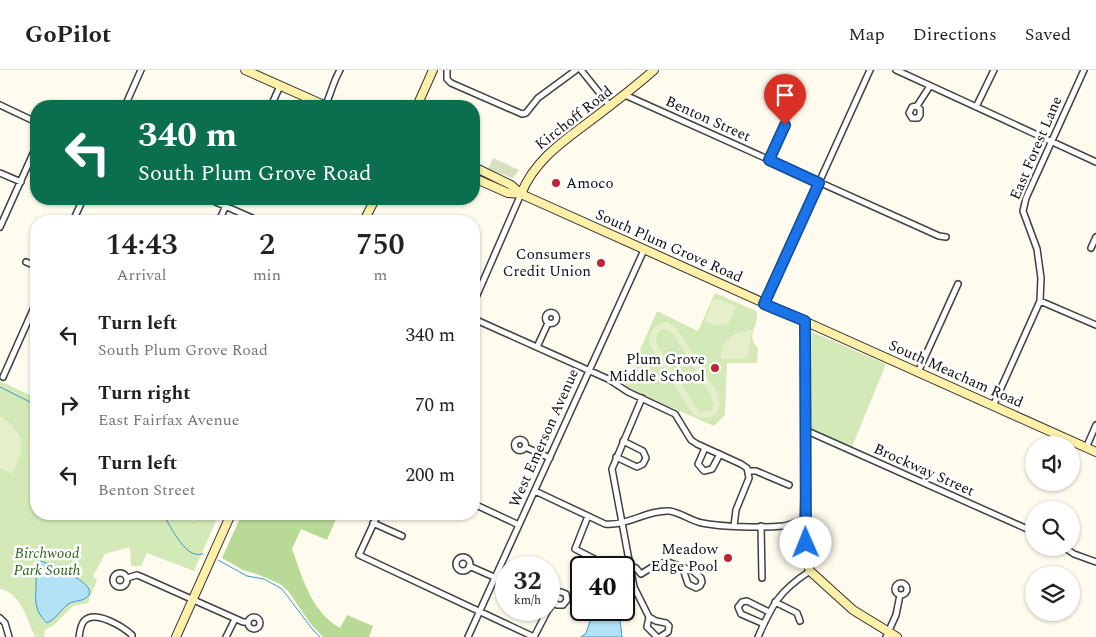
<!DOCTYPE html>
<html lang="en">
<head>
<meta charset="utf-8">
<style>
	:root { --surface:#fff; --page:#f2f2f2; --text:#222; --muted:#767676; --line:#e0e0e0 }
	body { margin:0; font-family:Spectral,serif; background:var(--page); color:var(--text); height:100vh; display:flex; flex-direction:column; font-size:19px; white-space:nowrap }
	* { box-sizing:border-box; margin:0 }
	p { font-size:16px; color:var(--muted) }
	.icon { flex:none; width:28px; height:28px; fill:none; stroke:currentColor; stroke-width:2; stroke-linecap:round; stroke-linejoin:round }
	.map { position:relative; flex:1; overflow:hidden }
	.sheet { position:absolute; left:30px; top:145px; width:450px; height:305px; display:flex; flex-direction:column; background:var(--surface); border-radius:20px; box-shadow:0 1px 4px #0004 }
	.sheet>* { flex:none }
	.hud { position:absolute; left:30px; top:30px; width:450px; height:105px; border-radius:20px; box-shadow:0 1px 4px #0004; background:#0b6e4f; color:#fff; overflow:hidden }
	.buttons { position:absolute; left:1025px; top:366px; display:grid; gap:10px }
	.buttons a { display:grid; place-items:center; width:55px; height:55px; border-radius:50%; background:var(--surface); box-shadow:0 1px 4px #0004; font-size:25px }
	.speed { position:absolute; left:495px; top:486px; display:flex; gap:10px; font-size:25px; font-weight:700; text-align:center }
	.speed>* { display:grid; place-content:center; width:65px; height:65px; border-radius:50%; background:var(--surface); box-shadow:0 1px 4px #0004; line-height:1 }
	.speed small { font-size:12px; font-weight:400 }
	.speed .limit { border:2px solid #111; border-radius:8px; background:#fff; color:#111 }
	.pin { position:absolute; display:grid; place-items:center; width:42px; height:42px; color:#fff; margin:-51px -21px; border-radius:50% 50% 50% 0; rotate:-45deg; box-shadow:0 0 5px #0007 }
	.pin .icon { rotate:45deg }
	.me { position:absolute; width:55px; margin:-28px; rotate:359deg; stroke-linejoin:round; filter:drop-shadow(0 0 4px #0008) }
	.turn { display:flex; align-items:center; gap:18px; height:105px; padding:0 25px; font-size:22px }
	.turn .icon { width:65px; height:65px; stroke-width:2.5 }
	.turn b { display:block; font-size:35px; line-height:42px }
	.eta { display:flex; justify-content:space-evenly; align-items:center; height:85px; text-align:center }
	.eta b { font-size:30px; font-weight:600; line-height:35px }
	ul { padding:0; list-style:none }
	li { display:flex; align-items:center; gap:15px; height:70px; padding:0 25px }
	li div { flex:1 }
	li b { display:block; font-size:19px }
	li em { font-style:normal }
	header { display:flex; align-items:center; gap:30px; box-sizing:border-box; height:70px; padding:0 25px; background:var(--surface); border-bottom:1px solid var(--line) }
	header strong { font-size:24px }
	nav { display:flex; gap:28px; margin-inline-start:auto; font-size:18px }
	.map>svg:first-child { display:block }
	.green { fill:#d4e9b8 }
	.forest { fill:#b9da97 }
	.cemetery { fill:#d8e1bf }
	.pitch { fill:#e5f0ca; fill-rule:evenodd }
	.water { fill:#b3e1f6; stroke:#3a9acd }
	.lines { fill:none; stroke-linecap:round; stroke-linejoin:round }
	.stream { stroke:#3a9acd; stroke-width:1 }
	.street-casing { stroke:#414141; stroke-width:8 }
	.secondary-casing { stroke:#303030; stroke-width:10 }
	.street { stroke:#fff; stroke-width:5 }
	.secondary { stroke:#fff0a9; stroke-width:8 }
	.route-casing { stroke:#114b97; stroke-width:12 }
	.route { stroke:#1a73e8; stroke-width:9 }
	.poi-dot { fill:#bd2635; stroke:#fff; stroke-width:2 }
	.labels { text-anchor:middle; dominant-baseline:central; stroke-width:5; stroke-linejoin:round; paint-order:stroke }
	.street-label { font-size:15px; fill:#0e0e0e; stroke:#fff }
	.poi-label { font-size:15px; fill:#0e0e0e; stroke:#fff; text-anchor:end }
	.park-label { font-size:15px; font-style:italic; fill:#31651e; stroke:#fff }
</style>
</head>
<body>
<header>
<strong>GoPilot</strong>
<nav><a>Map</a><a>Directions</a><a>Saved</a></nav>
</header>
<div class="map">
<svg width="1096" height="567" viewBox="0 0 1096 567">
	<rect width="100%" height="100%" fill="#fffbee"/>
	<path class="green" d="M 715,223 L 756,241 C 761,255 744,264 758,278 L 757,293 L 727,293 L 725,345 L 714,356 L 629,319 L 625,314 L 657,241 L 698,261 Z
		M 812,262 L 886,294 L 852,377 L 810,358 Z
		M 0,311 L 36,328 L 36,444 L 178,444 L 195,451 L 199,444 L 219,444 L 194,501 L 147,483 L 141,496 L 131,496 L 130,477 L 105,484 L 93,506 L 97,510 L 88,533 L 73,536 L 54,555 L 45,560 L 44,567 L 35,567 C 27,549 21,523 0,519 Z"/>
	<path class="forest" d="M 242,444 L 338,444 L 327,470 L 301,459 L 292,479 C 303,509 311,541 340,558 L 347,545 L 373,556 L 369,567 L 323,567 L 310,553 L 288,521 L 280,514 L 257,504 L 243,500 L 222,488 Z"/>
	<path class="cemetery" d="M 493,88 L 519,100 L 513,108 L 488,99 Z"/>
	<path class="pitch" d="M 719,229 L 736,237 L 729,253 C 720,257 713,255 705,251 L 713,230 Z
		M 667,252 L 677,259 L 717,322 C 726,342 709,356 692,343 L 650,276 C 647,264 654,254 667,252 ZM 663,259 L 667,259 L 674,265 L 711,325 L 713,333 L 711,341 L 701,342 L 695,336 L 657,275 L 656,268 L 659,261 Z
		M 752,260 L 748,286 L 745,289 L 721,289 C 721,269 733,262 752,260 Z
		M 0,346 C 26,364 26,377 12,404 L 0,398 Z"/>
	<path class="water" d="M 41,491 C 49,494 104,515 86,528 C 80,532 73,530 67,535 C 60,541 56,549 47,553 C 31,538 37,526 36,508 C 35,502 34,499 36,493 Z
		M 594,540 L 619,540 L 622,567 L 581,567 L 586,563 Z"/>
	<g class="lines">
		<path class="stream" d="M 0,317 L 36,335
			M 163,444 C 169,454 183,482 195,484 C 197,485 200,484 203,484
			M 218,490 L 247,506 L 264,509 L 282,519 L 313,560 L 320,567"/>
		<g class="street-casing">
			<path id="street" d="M 447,0 L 447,9 L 451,13 L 522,44 L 526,43 L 538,28 L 576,0
				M 581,0 L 610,36
				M 896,0 L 1096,92
				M 625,25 L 939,166 L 946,167
				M 0,35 L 36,52
				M 125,36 L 141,0
				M 271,36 L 280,16
				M 325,36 C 331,24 333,12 340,0
				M 917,36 L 920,39 L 920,45 L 918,48 L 912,48 L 909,43 L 912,37 L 917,36 L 930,16
				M 976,37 L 994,0
				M 769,90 L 785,55
				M 0,103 L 21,112
				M 209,129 L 259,151
				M 73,151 L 83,129
				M 219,151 L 229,129
				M 0,157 L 36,77
				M 1091,178 L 1096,167
				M 26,192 L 36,196
				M 1040,231 L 1096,255
				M 474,232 L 521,124
				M 764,234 L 870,0
				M545.5 248a5.5 5.5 0 1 1 11 0a5.5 5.5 0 1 1-11 0Z
				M 474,249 L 608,309 L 628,322 L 675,344 L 691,370 L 697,374 L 741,394 L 747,398 L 749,408 L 736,440 L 734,456
				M 537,277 L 548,253
				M 918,302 L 958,214
				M 3,307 L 36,233
				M 642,328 L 612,399 L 634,517 L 649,547 L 656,551 L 666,553 L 669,556 L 668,562 L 660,567
				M 993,336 L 1040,231 L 1041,208 L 1037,179 L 1023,141 L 1026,128 L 1084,0
				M 805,360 L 1034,462
				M514.5 375a5.5 5.5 0 1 1 11 0a5.5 5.5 0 1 1-11 0Z
				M 525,377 L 550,388
				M 705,378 L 698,394 L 704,401 L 712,399 L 720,384
				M 1086,378 L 1096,355
				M 616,387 L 637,397 L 643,394 L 646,388 L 643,381 L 623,371
				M 749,401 L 756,401 L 789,415
				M 535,421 L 605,454 C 628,456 647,440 669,441 C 680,442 691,451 702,453 C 721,457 762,458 783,456 C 790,455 798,451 805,449
				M 474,434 L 519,455
				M 378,444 L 359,485 L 534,567
				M 588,446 L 575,479 L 608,496
				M 373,453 L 402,466
				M 761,456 L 762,508
				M 785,456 L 805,462
				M 1065,478 L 1074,484 L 1096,492
				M456 494a7 7 0 1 1 14 0a7 7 0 1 1-14 0Z
				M 469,496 L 494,507
				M 631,496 L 636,498 L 641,504 L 657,494 L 668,492 L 693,501 L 701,508 L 702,512 L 700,516 L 696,518 L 688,514 L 683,499
				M113 510a7 7 0 1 1 14 0a7 7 0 1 1-14 0Z
				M 127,508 L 137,505 L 142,507 L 243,552 L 248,552
				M895 519a6 6 0 1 1 12 0a6 6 0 1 1-12 0Z
				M 775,532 L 797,543 L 800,551
				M 549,539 L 554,532 L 553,527 L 557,522 L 561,522 L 566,524 L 567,530 L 563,535 L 557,535 L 554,532
				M248 553a6 6 0 1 1 12 0a6 6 0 1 1-12 0Z
				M 649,547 L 647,557 L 657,567
				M 0,548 L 5,553 L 9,567
				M 764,554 L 741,544 L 738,537 L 742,532 L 747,531 L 769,542
				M 79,567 C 80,562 80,556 84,551 C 95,539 123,557 132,565 L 132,567
				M 226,567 L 235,549
				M 468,567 L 644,180
				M 534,567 L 548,540
				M 758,567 C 772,535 779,521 810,501
				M 886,567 L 896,545 L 900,525"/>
		</g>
		<g class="secondary-casing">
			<path id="secondary" d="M 245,0 L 326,36
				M 417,36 L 433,0
				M 474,97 L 511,115 L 521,124
				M 474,108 L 508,123 L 521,124 L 1096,382
				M 521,124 C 535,89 565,70 594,48 C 615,32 635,17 654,0
				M 364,151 L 375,129
				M 805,251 C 805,309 805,367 805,425 C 805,447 801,481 810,501 L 853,540 L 897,567
				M 176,567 L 231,444"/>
		</g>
		<use href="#street" class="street"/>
		<use href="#secondary" class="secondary"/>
	</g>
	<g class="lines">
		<g class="route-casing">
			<path id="route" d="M 785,55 L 769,90 L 819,113 L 764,234 L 805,251 L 806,473"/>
		</g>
		<use href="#route" class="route"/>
	</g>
	<g class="poi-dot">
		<circle cx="556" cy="113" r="5"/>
		<circle cx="601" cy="193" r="5"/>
		<circle cx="715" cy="298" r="5"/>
		<circle cx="728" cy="488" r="5"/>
	</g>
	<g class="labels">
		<g class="street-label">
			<text transform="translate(574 48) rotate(-38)">Kirchoff Road</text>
			<text transform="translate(708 49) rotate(24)">Benton Street</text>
			<text transform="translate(1036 78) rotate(-67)">East Forest Lane</text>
			<text transform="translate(669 176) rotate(24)">South Plum Grove Road</text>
			<text transform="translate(956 304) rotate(24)">South Meacham Road</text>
			<text transform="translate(544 368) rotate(-66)">West Emerson Avenue</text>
			<text transform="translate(924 400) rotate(24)">Brockway Street</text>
		</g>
		<g class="poi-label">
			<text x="566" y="113" text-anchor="start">Amoco</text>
			<text x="591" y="184">Consumers<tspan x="591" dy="17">Credit Union</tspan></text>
			<text x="705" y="289">Plum Grove<tspan x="705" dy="17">Middle School</tspan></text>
			<text x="718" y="479">Meadow<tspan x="718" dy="17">Edge Pool</tspan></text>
		</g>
		<g class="park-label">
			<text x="47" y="483">Birchwood<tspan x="47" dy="17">Park South</tspan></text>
		</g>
	</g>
</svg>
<div class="buttons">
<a><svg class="icon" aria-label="sound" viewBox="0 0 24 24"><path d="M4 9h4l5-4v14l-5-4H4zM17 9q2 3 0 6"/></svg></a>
<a><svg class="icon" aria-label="search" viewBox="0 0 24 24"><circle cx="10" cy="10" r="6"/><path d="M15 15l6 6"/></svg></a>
<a><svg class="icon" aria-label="layers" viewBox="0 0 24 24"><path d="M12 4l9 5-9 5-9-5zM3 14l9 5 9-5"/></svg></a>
</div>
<div class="speed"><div>32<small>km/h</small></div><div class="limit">40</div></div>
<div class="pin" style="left:785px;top:55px;background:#d93025"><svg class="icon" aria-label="arrive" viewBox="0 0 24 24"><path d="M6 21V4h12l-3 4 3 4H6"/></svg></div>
<svg class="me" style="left:806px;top:473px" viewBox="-20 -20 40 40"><circle r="19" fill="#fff"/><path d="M0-13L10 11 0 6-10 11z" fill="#1a73e8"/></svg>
<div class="hud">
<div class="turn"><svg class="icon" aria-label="left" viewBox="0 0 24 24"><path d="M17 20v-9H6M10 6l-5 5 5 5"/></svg><div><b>340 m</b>South Plum Grove Road</div></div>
</div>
<section class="sheet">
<div class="eta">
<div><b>14:43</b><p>Arrival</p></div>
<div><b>2</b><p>min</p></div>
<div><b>750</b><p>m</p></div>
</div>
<ul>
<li><svg class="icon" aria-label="left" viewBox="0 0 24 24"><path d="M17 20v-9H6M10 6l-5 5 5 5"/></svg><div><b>Turn left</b><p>South Plum Grove Road</p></div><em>340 m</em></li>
<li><svg class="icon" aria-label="right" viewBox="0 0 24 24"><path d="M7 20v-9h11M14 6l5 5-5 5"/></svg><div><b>Turn right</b><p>East Fairfax Avenue</p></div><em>70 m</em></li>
<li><svg class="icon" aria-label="left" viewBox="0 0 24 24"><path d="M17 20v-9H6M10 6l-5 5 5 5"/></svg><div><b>Turn left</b><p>Benton Street</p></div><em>200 m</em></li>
</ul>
</section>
</div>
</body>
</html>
